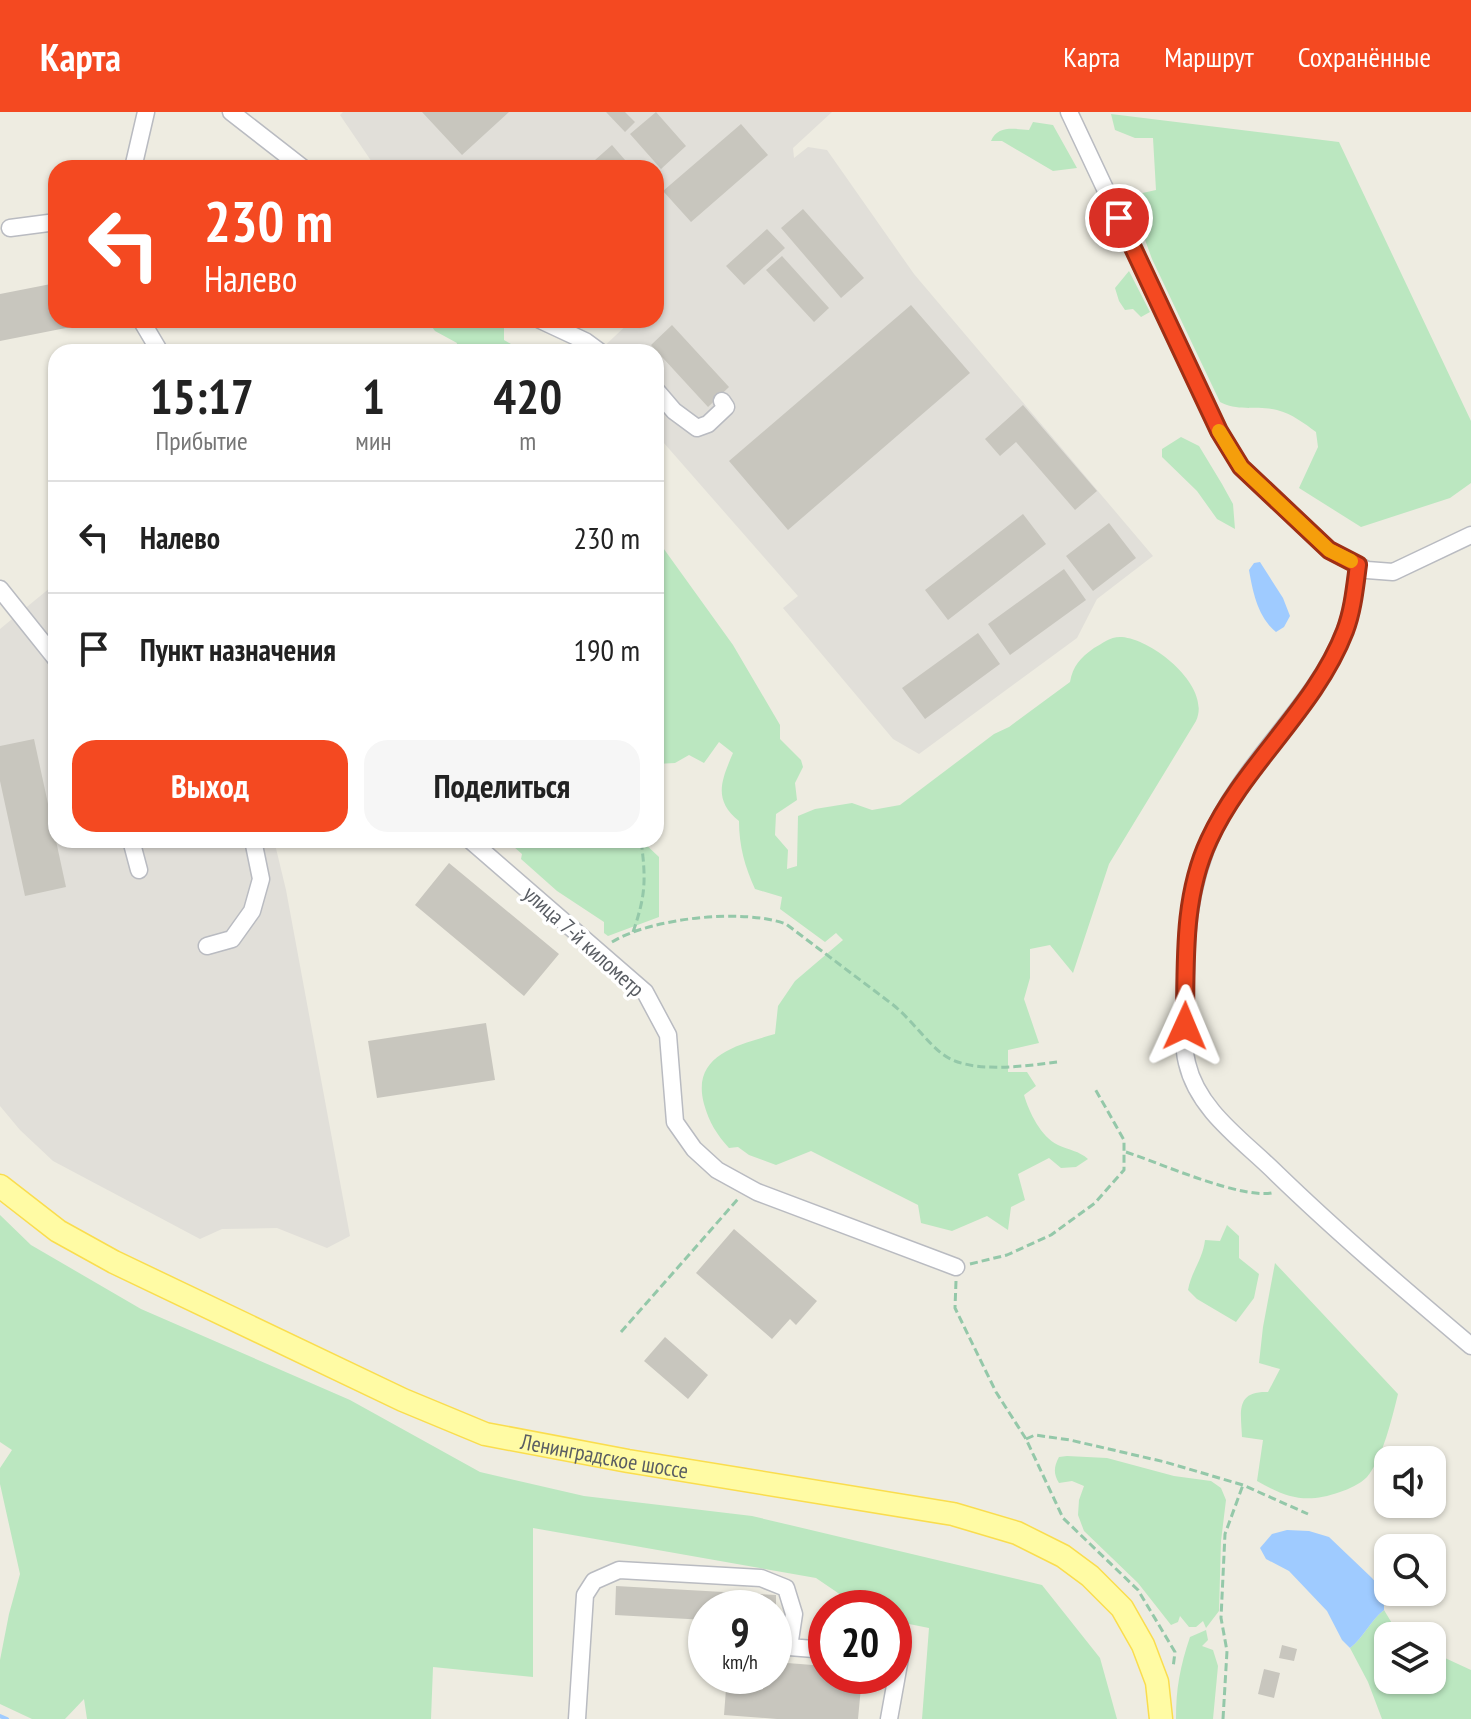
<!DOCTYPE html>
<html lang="ru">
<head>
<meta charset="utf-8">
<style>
	:root { --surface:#fff; --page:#f6f6f6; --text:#222; --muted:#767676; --line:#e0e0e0; --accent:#f44921 }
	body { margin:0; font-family:"PT Sans Narrow",sans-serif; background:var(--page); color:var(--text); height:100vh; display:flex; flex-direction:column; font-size:30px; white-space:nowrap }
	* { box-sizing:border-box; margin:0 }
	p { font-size:26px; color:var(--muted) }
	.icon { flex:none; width:44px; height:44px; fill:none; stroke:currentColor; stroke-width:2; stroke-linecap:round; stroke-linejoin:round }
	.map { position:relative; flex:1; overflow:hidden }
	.sheet { position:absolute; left:48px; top:232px; width:616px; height:504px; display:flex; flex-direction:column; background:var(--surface); border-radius:24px; box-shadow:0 2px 6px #0004 }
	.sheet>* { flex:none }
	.banner { position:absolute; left:48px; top:48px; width:616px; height:168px; border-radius:24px; box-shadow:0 2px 6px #0004; background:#f44921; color:#fff; overflow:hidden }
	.fabs { position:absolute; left:1374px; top:1334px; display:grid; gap:16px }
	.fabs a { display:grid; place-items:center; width:72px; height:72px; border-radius:16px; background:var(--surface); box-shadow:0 2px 6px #0004; font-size:40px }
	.speed { position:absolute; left:688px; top:1478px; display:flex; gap:16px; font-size:40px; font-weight:700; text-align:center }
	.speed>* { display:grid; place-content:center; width:104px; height:104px; border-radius:50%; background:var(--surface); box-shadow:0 2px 6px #0004; line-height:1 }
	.speed small { font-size:20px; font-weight:400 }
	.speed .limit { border:12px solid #d22; background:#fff; color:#111 }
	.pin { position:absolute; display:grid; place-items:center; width:68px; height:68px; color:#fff; margin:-34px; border:4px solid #fff; border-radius:50%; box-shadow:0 2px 8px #0007 }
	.me { position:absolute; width:88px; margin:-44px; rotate:1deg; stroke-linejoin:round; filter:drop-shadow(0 0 6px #0008) }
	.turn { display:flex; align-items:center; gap:28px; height:168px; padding:0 24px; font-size:36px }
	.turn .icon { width:104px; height:104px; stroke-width:2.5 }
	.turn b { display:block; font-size:56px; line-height:68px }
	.eta { display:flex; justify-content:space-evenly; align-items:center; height:136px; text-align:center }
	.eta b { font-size:48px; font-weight:600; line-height:56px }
	.cta { display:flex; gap:16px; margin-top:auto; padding:16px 24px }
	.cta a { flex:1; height:92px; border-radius:24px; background:var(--accent); color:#fff; font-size:32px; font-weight:600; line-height:92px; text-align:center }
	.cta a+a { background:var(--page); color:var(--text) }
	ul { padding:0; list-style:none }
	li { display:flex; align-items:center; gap:24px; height:112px; padding:0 24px; border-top:2px solid var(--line) }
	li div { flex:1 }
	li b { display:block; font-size:30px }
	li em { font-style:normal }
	header { display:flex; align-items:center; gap:48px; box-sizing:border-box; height:112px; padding:0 40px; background:var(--accent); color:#fff }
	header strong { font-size:38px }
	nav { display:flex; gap:44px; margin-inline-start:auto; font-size:28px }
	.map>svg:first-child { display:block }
	.industrial { fill:#e1dfd9 }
	.green { fill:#bbe7c0 }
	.water { fill:#9fcbff }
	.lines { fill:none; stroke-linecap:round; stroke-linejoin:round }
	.stream { stroke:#9fcbff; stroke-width:4 }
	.building { fill:#c8c6be }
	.minor-casing { stroke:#b9bbc1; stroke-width:19 }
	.major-casing { stroke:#fadd4e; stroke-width:25 }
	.path { stroke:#94c8a9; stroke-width:3; stroke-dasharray:8 4; stroke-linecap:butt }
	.minor { stroke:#fff; stroke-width:16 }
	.major { stroke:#fffba4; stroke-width:22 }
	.route-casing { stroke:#9f2f15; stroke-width:20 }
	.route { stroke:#f44921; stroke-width:14 }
	.slow { stroke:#f59e0b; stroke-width:14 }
	.labels { text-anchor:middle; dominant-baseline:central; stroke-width:7; stroke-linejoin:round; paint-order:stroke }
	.street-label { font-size:22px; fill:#595d63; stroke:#fff }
</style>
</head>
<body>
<header>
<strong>Карта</strong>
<nav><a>Карта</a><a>Маршрут</a><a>Сохранённые</a></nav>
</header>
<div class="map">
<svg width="1471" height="1607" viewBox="0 0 1471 1607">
	<rect width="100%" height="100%" fill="#eeece1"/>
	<path class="industrial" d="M 343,0 L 832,0 L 793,36 L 794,46 L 808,35 L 827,38 L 914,162 L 1153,444 L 1097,487 L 1077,526 L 919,642 L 893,627 L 783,496 L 798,484 L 656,322 L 656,240 L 598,240 L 632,208 L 656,208 L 656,185 L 659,182 L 656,179 L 656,56 L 376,56 L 340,3 Z
		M 56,471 L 56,728 L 274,728 L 286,778 L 350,1124 L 327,1136 L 277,1116 L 222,1117 L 200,1127 L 53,1049 L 20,1018 L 0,994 L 0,517 Z"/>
	<path class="green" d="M 1111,2 L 1339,30 L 1471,309 L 1471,371 L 1450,386 L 1361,415 L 1299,376 L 1318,335 L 1316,320 C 1304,311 1292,302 1277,298 C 1258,293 1238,300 1220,290 L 1152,147 L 1129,84 L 1156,78 L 1153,26 L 1135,26 L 1115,18 Z
		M 1033,10 L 1053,13 L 1077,56 L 1053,59 L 1002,29 L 991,29 C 998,13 1014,17 1029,18 Z
		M 1129,159 L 1150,200 L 1141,205 L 1133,197 L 1125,198 L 1119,189 L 1115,176 Z
		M 427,208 L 459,208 L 504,213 L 504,228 L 511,232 L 515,240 L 455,240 L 457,231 L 435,219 Z
		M 1181,325 L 1199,334 L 1222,372 L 1233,392 L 1235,417 L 1217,407 L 1197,379 L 1162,345 L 1162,337 Z
		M 656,426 L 733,533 L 780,613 L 780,627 L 801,648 L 803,655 L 795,671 L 797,688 L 776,702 L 775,723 L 788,738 L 787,757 L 797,754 L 798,704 L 815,697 L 852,691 L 872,698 L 900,693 L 994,622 L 1009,615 L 1070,570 C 1073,554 1080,546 1094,536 C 1103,531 1111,524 1122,525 C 1154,528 1212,575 1196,609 L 1109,752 L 1073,861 L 1050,833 L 1030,837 L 1030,866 L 1024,887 L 1039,931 L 1008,938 L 1008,960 L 1027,960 L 1036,974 L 1024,983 C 1029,1000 1041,1025 1058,1033 C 1069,1038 1079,1039 1088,1047 L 1076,1055 L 1061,1056 L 1049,1046 L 1018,1062 L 1025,1088 L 1011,1095 L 1008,1118 L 987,1104 L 952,1119 L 921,1111 L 918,1093 L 811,1039 L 776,1053 L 749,1043 L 738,1035 L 729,1036 C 717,1023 709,1010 704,992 C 691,943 737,933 775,922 L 778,894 L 795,869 L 843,828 L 836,821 L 825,830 L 780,797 L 782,785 L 755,777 C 745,755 739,734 739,709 C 713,688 721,669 733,641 L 719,630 L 704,651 L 689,643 L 675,651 L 656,652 Z
		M 506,728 L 641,728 L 659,745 L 659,805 L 608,824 L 604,821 L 604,810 L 557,779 L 521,747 L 522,742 Z
		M 0,1103 L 31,1133 L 141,1197 L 350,1288 L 480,1360 L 584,1384 L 752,1404 L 1042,1473 L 1100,1546 L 1117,1607 L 922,1607 L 929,1516 L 894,1509 L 894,1496 L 860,1496 L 816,1466 L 533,1416 L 533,1565 L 433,1555 L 431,1607 L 87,1607 L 84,1587 L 65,1607 L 32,1607 L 0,1592 L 0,1548 L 9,1502 L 20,1462 L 0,1372 L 0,1356 L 12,1338 L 0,1330 Z
		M 1227,1113 L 1239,1124 L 1239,1146 L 1259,1162 L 1254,1186 L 1236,1210 L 1197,1187 L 1188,1178 C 1191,1160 1203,1147 1205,1128 L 1220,1129 Z
		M 1275,1151 L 1398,1282 C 1392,1306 1383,1346 1367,1365 C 1360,1372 1349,1377 1340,1380 C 1306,1392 1287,1386 1257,1369 L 1263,1328 L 1242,1325 C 1241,1300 1235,1279 1268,1280 L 1280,1257 L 1259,1251 L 1263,1215 Z
		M 1067,1344 L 1107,1346 L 1174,1364 L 1211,1369 L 1221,1376 L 1226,1388 L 1221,1429 L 1219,1499 L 1206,1516 L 1203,1509 L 1196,1515 L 1189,1515 L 1180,1504 L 1178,1510 L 1171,1513 L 1138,1471 L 1084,1419 L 1078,1403 L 1079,1388 L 1084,1374 L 1072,1369 L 1059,1371 C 1053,1362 1054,1354 1059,1345 Z
		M 1384,1498 L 1396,1518 L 1404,1524 L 1388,1524 L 1388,1568 L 1432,1568 L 1432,1540 L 1471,1558 L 1471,1607 L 1382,1607 L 1368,1570 L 1350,1536 C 1364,1525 1370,1509 1384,1498 Z
		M 1206,1518 L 1208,1528 L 1202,1534 L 1213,1538 L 1218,1554 L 1213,1607 L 1176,1607 C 1176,1576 1180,1555 1190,1525 Z"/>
	<path class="water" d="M 1260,450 L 1283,486 L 1290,504 L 1284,515 L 1276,520 C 1258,505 1253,481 1249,458 L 1254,451 Z
		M 1287,1418 L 1309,1419 L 1329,1425 L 1372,1466 L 1384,1481 L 1384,1498 C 1370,1509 1364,1525 1350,1536 L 1342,1528 L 1327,1499 L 1289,1459 L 1266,1447 L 1260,1436 L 1272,1422 Z"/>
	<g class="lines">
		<path class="stream" d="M 0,1604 L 7,1607"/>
	</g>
	<path class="building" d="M 422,0 L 509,0 L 462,43 Z
		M 606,0 L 625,0 L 635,10 L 625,20 Z
		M 656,0 L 686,34 L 661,57 L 630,22 Z
		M 741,12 L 768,43 L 691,110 L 663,79 Z
		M 612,33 L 632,56 L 586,56 Z
		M 803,97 L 864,166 L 841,186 L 781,116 Z
		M 767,117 L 785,136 L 744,173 L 726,154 Z
		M 782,144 L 829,196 L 814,210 L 766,158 Z
		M 56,171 L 56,208 L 80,208 L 81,213 L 0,229 L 0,182 Z
		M 911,193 L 970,261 L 788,418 L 729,349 Z
		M 672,213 L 729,275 L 708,295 L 651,233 Z
		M 1023,293 L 1097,379 L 1075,398 L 1016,330 L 1000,344 L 985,327 Z
		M 1023,402 L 1046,432 L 948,508 L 925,478 Z
		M 1109,411 L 1136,446 L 1093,479 L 1066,444 Z
		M 1064,457 L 1086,488 L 1010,543 L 988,512 Z
		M 978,521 L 1000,552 L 925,607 L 902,576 Z
		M 34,627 L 66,775 L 25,784 L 0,669 L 0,634 Z
		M 449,751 L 559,842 L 524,884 L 415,793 Z
		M 486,911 L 495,968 L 377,986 L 368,929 Z
		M 734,1117 L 817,1189 L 796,1213 L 790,1207 L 772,1227 L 696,1161 Z
		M 665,1225 L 708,1263 L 688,1287 L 644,1249 Z
		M 616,1474 L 776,1483 L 776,1496 L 706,1496 L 706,1508 L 615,1503 Z
		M 1282,1533 L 1297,1537 L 1294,1549 L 1279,1546 Z
		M 774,1550 L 826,1554 L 826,1564 L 862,1564 L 858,1607 L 777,1607 L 724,1603 L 727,1564 L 774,1564 Z
		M 1264,1557 L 1280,1561 L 1274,1586 L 1258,1582 Z"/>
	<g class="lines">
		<g class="minor-casing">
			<path id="minor" d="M 231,0 L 303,56
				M 1069,0 L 1219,319 L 1241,355 L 1329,438 L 1367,458 L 1393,460 L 1471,423
				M 133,56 L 146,0
				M 10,116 L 56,110
				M 141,208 L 160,240
				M 540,208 L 585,229 L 600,240
				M 656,278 L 674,299 L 697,316 L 708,312 L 726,295 L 722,289
				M 1358,453 C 1355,475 1353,497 1345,518 C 1322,579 1272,624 1237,678 C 1201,731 1187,785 1186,848 C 1186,877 1180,924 1187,951 C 1198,999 1244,1029 1277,1062 C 1339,1122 1405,1178 1471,1234
				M 0,477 L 56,547
				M 131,728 L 139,758
				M 470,728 L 645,880 L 668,923 L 675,1010 L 694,1037 L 717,1058 L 757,1080 L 956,1155
				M 207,834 L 232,827 L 252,799 L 261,767 L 253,728
				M 577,1607 L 585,1483 L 594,1469 L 619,1458 L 761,1466 L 786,1476 L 794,1502 L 789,1535 L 826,1538
				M 889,1607 L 900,1546 L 894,1545"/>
		</g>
		<g class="major-casing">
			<g id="major">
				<path id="s1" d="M 0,1074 L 58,1119 L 114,1150 L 403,1288 L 485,1322 L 628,1349 L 953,1402 L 1017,1421 L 1063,1444 L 1090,1464 L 1122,1496 L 1143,1533 L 1157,1570 L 1161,1607"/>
			</g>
		</g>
		<path class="path" d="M 633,820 C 646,783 646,767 641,728
			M 612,830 C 651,806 743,796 786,812 L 892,892 C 911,907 924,927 941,941 C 968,963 1024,954 1057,950
			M 1126,1040 C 1157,1050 1247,1090 1275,1080
			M 970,1152 L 1007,1143 L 1051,1123 L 1095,1091 L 1124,1058 L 1124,1028 L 1094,975
			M 956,1169 L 955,1196 L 996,1280 L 1026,1327 L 1063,1406 L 1138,1478 L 1175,1540 L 1173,1556
			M 621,1220 L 738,1087
			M 1026,1327 L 1035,1323 L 1070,1328 L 1165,1350 L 1243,1373 L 1308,1402
			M 1223,1607 L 1227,1539 L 1221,1506 L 1225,1422 L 1243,1373"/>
		<use href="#minor" class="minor"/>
		<use href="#major" class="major"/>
	</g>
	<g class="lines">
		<g class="route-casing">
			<path id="route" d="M 1119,106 L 1219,319 L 1241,355 L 1329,438 L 1358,453 C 1355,475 1353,498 1345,519 C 1315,597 1244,652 1209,728 C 1182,786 1186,851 1185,914"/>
		</g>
		<use href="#route" class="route"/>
		<path class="slow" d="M 1219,319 L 1241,355 L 1329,438 L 1351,449"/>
	</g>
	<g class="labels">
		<g class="street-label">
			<text transform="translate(584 829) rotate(42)">улица 7-й километр</text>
			<text stroke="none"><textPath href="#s1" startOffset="668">Ленинградское шоссе</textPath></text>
		</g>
	</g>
</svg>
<div class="fabs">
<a><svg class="icon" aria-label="sound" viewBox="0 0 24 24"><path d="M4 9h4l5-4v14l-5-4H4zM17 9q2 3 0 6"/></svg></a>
<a><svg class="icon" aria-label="search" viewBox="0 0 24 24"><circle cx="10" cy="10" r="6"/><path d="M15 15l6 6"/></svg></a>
<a><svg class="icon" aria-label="layers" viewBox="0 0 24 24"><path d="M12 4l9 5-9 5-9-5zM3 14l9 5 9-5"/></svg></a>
</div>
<div class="speed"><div>9<small>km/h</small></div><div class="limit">20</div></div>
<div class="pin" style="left:1119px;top:106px;background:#d93025"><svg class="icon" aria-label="arrive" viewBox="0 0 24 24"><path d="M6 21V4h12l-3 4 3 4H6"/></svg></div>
<svg class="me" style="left:1185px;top:914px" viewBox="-20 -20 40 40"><path d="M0-17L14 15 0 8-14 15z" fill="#f44921" stroke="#fff" stroke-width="4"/></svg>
<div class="banner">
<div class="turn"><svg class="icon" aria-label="left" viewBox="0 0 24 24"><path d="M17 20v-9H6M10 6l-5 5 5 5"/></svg><div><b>230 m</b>Налево</div></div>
</div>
<section class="sheet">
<div class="eta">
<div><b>15:17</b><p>Прибытие</p></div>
<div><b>1</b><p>мин</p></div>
<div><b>420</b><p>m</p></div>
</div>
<ul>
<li><svg class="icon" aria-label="left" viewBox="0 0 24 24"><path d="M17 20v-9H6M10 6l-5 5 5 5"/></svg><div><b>Налево</b></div><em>230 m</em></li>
<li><svg class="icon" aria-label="arrive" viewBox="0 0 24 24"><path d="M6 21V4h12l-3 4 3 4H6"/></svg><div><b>Пункт назначения</b></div><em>190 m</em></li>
</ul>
<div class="cta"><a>Выход</a><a>Поделиться</a></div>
</section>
</div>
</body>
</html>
